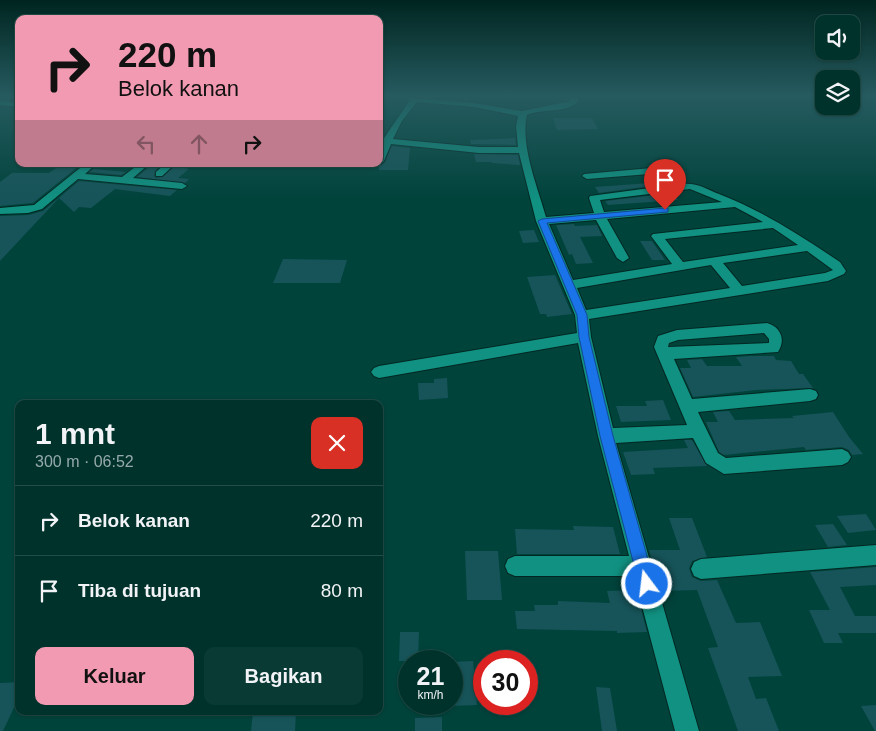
<!DOCTYPE html>
<html lang="id">
<head>
<meta charset="utf-8">
<style>
	:root { --surface:#00322c; --page:#0a3a34; --text:#f1f3f6; --muted:#95aaa9; --line:#224d48; --accent:#f19ab2 }
	body { margin:0; font-family:Helvetica,sans-serif; background:var(--page); color:var(--text); height:100vh; display:flex; flex-direction:column; font-size:19px; white-space:nowrap }
	* { box-sizing:border-box; margin:0 }
	p { font-size:16px; color:var(--muted) }
	.icon { flex:none; width:28px; height:28px; fill:none; stroke:currentColor; stroke-width:2; stroke-linecap:round; stroke-linejoin:round }
	.map { position:relative; flex:1; overflow:hidden }
	.details { position:absolute; left:15px; top:400px; width:368px; height:315px; display:flex; flex-direction:column; background:var(--surface); border-radius:10px; box-shadow:0 1px 4px #0004,0 0 0 1px var(--line) }
	.details>* { flex:none }
	.top-card { position:absolute; left:15px; top:15px; width:368px; height:152px; border-radius:10px; box-shadow:0 1px 4px #0004,0 0 0 1px var(--line); background:#f19ab2; color:#111; overflow:hidden }
	.buttons { position:absolute; left:815px; top:15px; display:grid; gap:10px }
	.buttons a { display:grid; place-items:center; width:45px; height:45px; border-radius:10px; background:var(--surface); box-shadow:0 1px 4px #0004,0 0 0 1px var(--line); font-size:25px }
	.speed { position:absolute; left:398px; top:650px; display:flex; gap:10px; font-size:25px; font-weight:700; text-align:center }
	.speed>* { display:grid; place-content:center; width:65px; height:65px; border-radius:50%; background:var(--surface); box-shadow:0 1px 4px #0004,0 0 0 1px var(--line); line-height:1 }
	.speed small { font-size:12px; font-weight:400 }
	.speed .limit { border:8px solid #d22; background:#fff; color:#111 }
	.pin { position:absolute; display:grid; place-items:center; width:42px; height:42px; color:#fff; margin:-51px -21px; border-radius:50% 50% 50% 0; rotate:-45deg; box-shadow:0 0 5px #0007 }
	.pin .icon { rotate:45deg }
	.me { position:absolute; width:55px; margin:-28px; rotate:345deg; stroke-linejoin:round; filter:drop-shadow(0 0 4px #0008) }
	.turn { display:flex; align-items:center; gap:18px; height:105px; padding:0 20px; font-size:22px }
	.turn .icon { width:65px; height:65px; stroke-width:2.5 }
	.turn b { display:block; font-size:35px; line-height:42px }
	.lanes { display:flex; align-items:center; height:48px; padding:0 20px; background:#0003; justify-content:center; gap:25px; direction:ltr }
	.lanes .off { opacity:.35 }
	.round { display:grid; place-items:center; flex:none; width:52px; height:52px; border-radius:10px; background:var(--page) }
	.head { display:flex; align-items:center; justify-content:space-between; height:85px; padding:0 20px }
	h1 { font-size:30px; font-weight:600; line-height:38px }
	.primary-button { display:flex; gap:10px; margin-top:auto; padding:10px 20px }
	.primary-button a { flex:1; height:58px; border-radius:10px; background:var(--accent); color:#111; font-size:20px; font-weight:600; line-height:58px; text-align:center }
	.primary-button a+a { background:var(--page); color:var(--text) }
	ul { padding:0; list-style:none }
	li { display:flex; align-items:center; gap:15px; height:70px; padding:0 20px; border-top:1px solid var(--line) }
	li div { flex:1 }
	li b { display:block; font-size:19px }
	li em { font-style:normal }
	.map>svg:first-child { display:block }
	.building { fill:#165459 }
	.lines { fill:none; stroke-linecap:round; stroke-linejoin:round }
	.minor-casing { stroke:#032722; stroke-width:2 }
	.minor { fill:#109181; fill-rule:evenodd }
	.route { fill:#1a73e8; stroke:#114b97 }
</style>
</head>
<body>
<div class="map">
<svg width="876" height="731" viewBox="0 0 876 731">
	<rect width="100%" height="100%" fill="#00433b"/>
	<path class="building" d="M 553,118 L 592,118 L 598,129 L 557,130 Z
		M 515,138 L 516,145 L 471,144 L 470,140 Z
		M 392,146 L 410,148 L 408,170 L 379,170 L 379,166 L 385,162 Z
		M 474,154 L 518,155 L 520,165 L 492,163 L 492,162 L 476,162 Z
		M 62,164 L 81,164 L 33,203 L 0,206 L 0,182 L 12,173 L 49,173 Z
		M 153,164 L 162,164 L 155,171 L 154,176 L 156,178 L 163,177 L 177,164 L 191,164 L 185,168 L 189,169 L 178,178 L 189,179 L 185,183 L 137,177 Z
		M 94,169 L 126,172 L 121,175 L 89,172 Z
		M 79,181 L 177,190 L 170,196 L 115,189 L 91,208 L 79,207 L 74,212 L 59,198 L 0,261 L 0,216 L 28,215 L 43,211 Z
		M 663,182 L 665,184 L 599,193 L 595,187 Z
		M 672,193 L 678,200 L 608,205 L 605,201 Z
		M 574,224 L 575,226 L 597,225 L 602,236 L 580,237 L 593,263 L 576,264 L 572,254 L 569,255 L 556,225 Z
		M 534,230 L 539,242 L 523,243 L 519,231 Z
		M 640,241 L 652,241 L 665,260 L 652,260 Z
		M 283,259 L 347,260 L 340,283 L 273,283 Z
		M 555,275 L 572,314 L 547,317 L 546,314 L 540,314 L 527,277 Z
		M 750,356 L 774,356 L 776,360 L 791,361 L 799,374 L 803,374 L 813,388 L 756,390 L 693,397 L 680,368 L 691,368 L 687,360 L 702,359 L 707,366 L 742,366 L 736,357 Z
		M 447,378 L 448,398 L 419,400 L 418,383 L 434,383 L 434,379 Z
		M 663,400 L 671,420 L 621,422 L 616,406 L 647,406 L 645,401 Z
		M 729,411 L 735,420 L 794,418 L 792,416 L 833,412 L 849,437 L 863,454 L 852,455 L 849,450 L 842,447 L 806,450 L 804,447 L 724,455 L 719,452 L 706,422 L 718,422 L 713,412 Z
		M 684,440 L 692,440 L 707,466 L 653,468 L 655,474 L 631,475 L 623,452 L 688,448 Z
		M 866,514 L 876,530 L 848,533 L 837,516 Z
		M 669,518 L 692,518 L 707,557 L 692,561 L 689,568 L 692,577 L 701,581 L 717,580 L 736,623 L 760,622 L 782,676 L 748,677 L 756,699 L 766,698 L 779,731 L 738,731 L 708,648 L 718,647 L 697,590 L 661,591 L 649,550 L 680,550 Z
		M 833,524 L 847,545 L 828,547 L 815,525 Z
		M 573,526 L 613,527 L 620,554 L 517,554 L 515,529 L 574,530 Z
		M 465,551 L 498,551 L 502,600 L 467,600 Z
		M 876,567 L 876,585 L 840,587 L 855,616 L 876,616 L 876,633 L 838,633 L 843,643 L 824,643 L 809,610 L 830,610 L 810,572 Z
		M 636,590 L 647,632 L 617,633 L 617,631 L 517,629 L 515,611 L 535,611 L 534,605 L 558,605 L 558,601 L 610,603 L 607,591 Z
		M 400,632 L 419,632 L 418,661 L 399,661 Z
		M 473,661 L 477,705 L 451,706 L 451,662 Z
		M 19,682 L 19,697 L 3,731 L 0,731 L 0,683 Z
		M 596,687 L 610,688 L 617,731 L 602,731 Z
		M 876,705 L 876,731 L 875,731 L 861,706 Z
		M 253,711 L 296,711 L 295,731 L 251,731 Z
		M 442,717 L 442,731 L 415,731 L 415,718 Z"/>
	<g class="lines">
		<g class="minor-casing">
			<path id="minor" d="M 401,97 L 474,103 L 522,111 L 570,101 L 570,97 L 578,97 L 578,102 C 565,114 543,108 527,115 C 520,145 538,188 546,217 L 594,213 L 589,198 L 590,196 L 673,185 L 666,175 L 662,173 L 587,179 L 582,176 L 584,174 L 663,167 L 673,171 L 682,184 C 696,182 707,189 719,194 C 763,211 801,236 840,262 L 846,271 L 844,274 L 828,281 L 589,319 L 591,337 L 613,428 L 687,425 L 654,347 L 658,336 L 677,330 L 767,323 C 781,327 786,340 778,352 L 674,359 L 692,399 L 810,389 L 816,391 L 818,395 L 816,399 L 810,401 L 698,412 L 718,453 L 726,458 L 842,449 L 848,452 L 851,457 L 848,462 L 842,465 L 724,474 L 706,463 L 693,438 L 616,443 L 699,731 L 675,731 L 634,576 L 515,576 L 508,573 L 505,566 L 508,559 L 515,556 L 629,556 L 598,436 L 578,343 L 379,378 L 374,376 L 371,372 L 374,368 L 379,366 L 577,333 L 575,315 L 536,221 L 519,153 L 479,153 L 391,144 L 384,161 L 382,163 L 379,164 L 379,150 L 382,143 L 379,143 L 379,137 L 384,138 L 410,100 ZM 417,102 L 474,107 L 518,116 L 516,126 L 518,147 L 479,147 L 393,139 L 402,121 ZM 690,189 L 722,202 L 604,212 L 600,200 ZM 735,207 L 763,222 L 653,234 L 651,236 L 672,264 L 573,280 L 549,224 L 596,220 L 617,258 L 623,262 L 629,258 L 607,219 ZM 773,228 L 798,245 L 683,262 L 665,239 ZM 807,251 L 833,270 L 825,273 L 742,286 L 723,263 ZM 711,265 L 730,288 L 586,310 L 577,288 ZM 764,333 L 769,339 L 769,343 L 668,347 L 669,343 L 678,340 Z
				M 0,101 L 19,103 L 19,107 L 0,105 Z
				M 85,164 L 96,164 L 85,174 L 122,177 L 139,164 L 149,164 L 133,178 L 182,183 L 187,186 L 182,189 L 78,179 L 42,209 L 28,213 L 0,214 L 0,208 L 34,205 Z
				M 165,164 L 175,164 L 162,176 L 156,176 L 156,172 Z
				M 876,545 L 876,565 L 701,579 L 694,576 L 691,569 L 694,562 L 701,559 Z"/>
		</g>
		<use href="#minor" class="minor"/>
	</g>
	<linearGradient id="sky" x2="0" y2="1"><stop stop-color="#002520"/><stop offset="0.48" stop-color="#265b60"/><stop offset="1" stop-color="#265b60" stop-opacity="0"/></linearGradient>
	<rect width="876" height="200" fill="url(#sky)"/>
	<path class="route" d="M 665,208 L 668,208 L 668,212 L 547,223 L 587,315 L 589,337 L 613,436 L 655,584 L 652,590 L 647,592 L 641,590 L 639,584 L 600,436 L 579,337 L 577,315 L 538,221 L 542,219 Z"/>
</svg>
<div class="buttons">
<a><svg class="icon" aria-label="sound" viewBox="0 0 24 24"><path d="M4 9h4l5-4v14l-5-4H4zM17 9q2 3 0 6"/></svg></a>
<a><svg class="icon" aria-label="layers" viewBox="0 0 24 24"><path d="M12 4l9 5-9 5-9-5zM3 14l9 5 9-5"/></svg></a>
</div>
<div class="speed"><div>21<small>km/h</small></div><div class="limit">30</div></div>
<div class="pin" style="left:665px;top:210px;background:#d93025"><svg class="icon" aria-label="arrive" viewBox="0 0 24 24"><path d="M6 21V4h12l-3 4 3 4H6"/></svg></div>
<svg class="me" style="left:647px;top:584px" viewBox="-20 -20 40 40"><circle r="17" fill="#1a73e8" stroke="#fff" stroke-width="3"/><path d="M0-11L8 9 0 5-8 9z" fill="#fff"/></svg>
<div class="top-card">
<div class="turn"><svg class="icon" aria-label="right" viewBox="0 0 24 24"><path d="M7 20v-9h11M14 6l5 5-5 5"/></svg><div><b>220 m</b>Belok kanan</div></div>
<div class="lanes"><svg class="icon off" aria-label="left" viewBox="0 0 24 24"><path d="M17 20v-9H6M10 6l-5 5 5 5"/></svg><svg class="icon off" aria-label="ahead" viewBox="0 0 24 24"><path d="M12 20V5M6 11l6-6 6 6"/></svg><svg class="icon" aria-label="right" viewBox="0 0 24 24"><path d="M7 20v-9h11M14 6l5 5-5 5"/></svg></div>
</div>
<section class="details">
<div class="head"><div><h1>1 mnt</h1><p>300 m · 06:52</p></div><a class="round" style="background:#d93025;color:#fff"><svg class="icon" aria-label="close" viewBox="0 0 24 24"><path d="M6 6l12 12M18 6L6 18"/></svg></a></div>
<ul>
<li><svg class="icon" aria-label="right" viewBox="0 0 24 24"><path d="M7 20v-9h11M14 6l5 5-5 5"/></svg><div><b>Belok kanan</b></div><em>220 m</em></li>
<li><svg class="icon" aria-label="arrive" viewBox="0 0 24 24"><path d="M6 21V4h12l-3 4 3 4H6"/></svg><div><b>Tiba di tujuan</b></div><em>80 m</em></li>
</ul>
<div class="primary-button"><a>Keluar</a><a>Bagikan</a></div>
</section>
</div>
</body>
</html>
